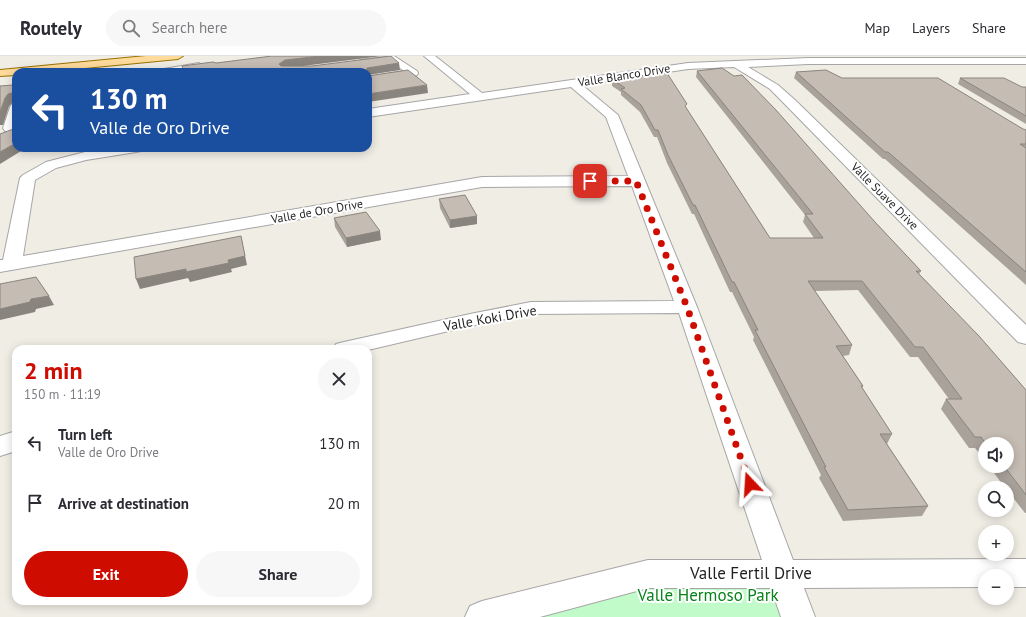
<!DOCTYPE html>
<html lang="en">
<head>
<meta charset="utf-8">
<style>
	:root { --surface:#fff; --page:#f7f7f7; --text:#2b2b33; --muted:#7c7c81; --line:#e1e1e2; --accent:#ce0d00 }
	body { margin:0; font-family:"PT Sans",sans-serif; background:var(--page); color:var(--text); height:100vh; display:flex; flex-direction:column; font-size:15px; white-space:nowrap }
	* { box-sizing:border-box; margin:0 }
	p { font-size:13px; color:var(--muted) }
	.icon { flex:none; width:22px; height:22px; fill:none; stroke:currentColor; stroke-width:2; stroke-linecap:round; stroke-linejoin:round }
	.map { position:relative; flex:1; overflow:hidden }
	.side { position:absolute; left:12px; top:289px; width:360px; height:260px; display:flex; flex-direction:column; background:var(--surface); border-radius:12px; box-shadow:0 2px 10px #0003 }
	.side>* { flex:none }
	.top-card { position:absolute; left:12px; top:12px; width:360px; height:84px; border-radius:12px; box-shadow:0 2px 10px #0003; background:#1a4fa0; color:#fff; overflow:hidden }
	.fabs { position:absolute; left:978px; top:381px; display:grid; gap:8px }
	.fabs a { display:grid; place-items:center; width:36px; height:36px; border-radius:50%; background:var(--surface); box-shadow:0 2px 10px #0003; font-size:20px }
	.pin { position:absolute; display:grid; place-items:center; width:34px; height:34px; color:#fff; margin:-17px; border-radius:8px; box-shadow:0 2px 6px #0006 }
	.me { position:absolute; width:44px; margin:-22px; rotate:340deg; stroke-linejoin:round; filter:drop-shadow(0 0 3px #0008) }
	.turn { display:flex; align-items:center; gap:14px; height:84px; padding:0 12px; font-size:18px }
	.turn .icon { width:52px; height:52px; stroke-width:2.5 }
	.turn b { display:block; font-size:28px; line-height:34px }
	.round { display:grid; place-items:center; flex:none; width:42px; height:42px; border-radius:21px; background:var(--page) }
	.overview { display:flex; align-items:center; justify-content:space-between; height:68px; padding:0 12px }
	h1 { font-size:24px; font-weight:700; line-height:30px; color:var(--accent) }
	.action { display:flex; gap:8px; margin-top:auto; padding:8px 12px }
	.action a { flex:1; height:46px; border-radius:24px; background:var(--accent); color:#fff; font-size:16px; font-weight:700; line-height:46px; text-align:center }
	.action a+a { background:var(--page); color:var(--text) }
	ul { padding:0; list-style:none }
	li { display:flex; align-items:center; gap:12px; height:60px; padding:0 12px }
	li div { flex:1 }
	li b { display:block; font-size:15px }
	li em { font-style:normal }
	header { display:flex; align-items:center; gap:24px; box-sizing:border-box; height:56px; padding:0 20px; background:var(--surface); border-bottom:1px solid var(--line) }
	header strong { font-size:19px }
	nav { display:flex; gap:22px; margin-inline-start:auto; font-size:14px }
	.search { width:280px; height:36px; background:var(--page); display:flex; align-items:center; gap:10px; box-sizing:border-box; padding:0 14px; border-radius:22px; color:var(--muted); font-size:15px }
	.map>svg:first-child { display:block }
	.park { fill:#c1fbc9 }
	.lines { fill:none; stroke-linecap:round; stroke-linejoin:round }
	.minor-casing { stroke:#a6a6a6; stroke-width:2 }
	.major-casing { stroke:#9a7100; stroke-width:2 }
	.minor { fill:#fff; fill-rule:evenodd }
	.major { fill:#feda9b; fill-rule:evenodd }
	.wall { fill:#a9a29b }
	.shaded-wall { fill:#8a847e }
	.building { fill:#c5bcb4; stroke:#8a847e }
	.route { stroke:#ce0d00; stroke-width:7; stroke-dasharray:0 12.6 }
	.labels { text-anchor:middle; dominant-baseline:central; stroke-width:4; stroke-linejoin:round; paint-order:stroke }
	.far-street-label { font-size:12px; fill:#1f1f1f; stroke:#fff }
	.street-label { font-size:14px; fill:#1f1f1f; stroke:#fff }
	.near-street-label { font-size:17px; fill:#1f1f1f; stroke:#fff }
	.near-park-label { font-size:17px; fill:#08821a; stroke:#fff }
</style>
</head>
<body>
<header>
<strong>Routely</strong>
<div class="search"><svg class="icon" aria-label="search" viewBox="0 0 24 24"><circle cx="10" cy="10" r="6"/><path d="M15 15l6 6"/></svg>Search here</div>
<nav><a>Map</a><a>Layers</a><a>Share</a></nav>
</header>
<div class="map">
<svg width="1026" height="561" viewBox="0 0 1026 561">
	<rect width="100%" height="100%" fill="#f0ede5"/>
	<path class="park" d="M 782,517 L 798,561 L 482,561 L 648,518 Z"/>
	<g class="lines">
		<g class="minor-casing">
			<path id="minor" d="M 394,0 L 417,15 L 418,17 L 417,19 L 368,27 L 368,21 L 404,15 L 392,6 L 364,9 L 360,8 L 359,6 L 360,4 Z
				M 424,0 L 435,0 L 482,37 L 688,7 L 808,2 L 1026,2 L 1026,8 L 808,8 L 748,11 L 778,29 L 795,44 L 1026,269 L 1026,288 L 1018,286 L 770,33 L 734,11 L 688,13 L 582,29 L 618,59 L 697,251 L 793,504 L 1026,503 L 1026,531 L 1007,531 L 1007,520 L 985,520 L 985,531 L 804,532 L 815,561 L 781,561 L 771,532 L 648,532 L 540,561 L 465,561 L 470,550 L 482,545 L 648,504 L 762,504 L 679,257 L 531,258 L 470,270 L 368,294 L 368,293 L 333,293 L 336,288 L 344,286 L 470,258 L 531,246 L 674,245 L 632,130 L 482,131 L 0,216 L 0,204 L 3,204 L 20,122 L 23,119 L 46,106 L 85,96 L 109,92 L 143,92 L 141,95 L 136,96 L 86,104 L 56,112 L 35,124 L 23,200 L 482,121 L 628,120 L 606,61 L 571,31 L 368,61 L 368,53 L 470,38 Z
				M 199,7 L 204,10 L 203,12 L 183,16 L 159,16 L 164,13 Z
				M 16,47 L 16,73 L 10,76 L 5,75 L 3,72 L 10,51 L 12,48 Z
				M 16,375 L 16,395 L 0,400 L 0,380 Z"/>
		</g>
		<g class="major-casing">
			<path id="major" d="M 146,0 L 183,0 L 178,3 L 44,16 L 16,16 L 16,19 L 0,20 L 0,14 Z"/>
		</g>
		<use href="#minor" class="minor"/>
		<use href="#major" class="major"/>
	</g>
	<path class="wall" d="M 697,15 L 875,166 L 921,215 L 919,218 L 1026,334 L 1026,457 L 1025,457 L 1007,434 L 1007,432 L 1005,432 L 989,410 L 1007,410 L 1007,388 L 985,388 L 985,405 L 975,392 L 969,392 L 941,353 L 946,343 L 949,343 L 918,301 L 910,301 L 858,234 L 815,235 L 852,289 L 849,299 L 843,300 L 863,330 L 862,332 L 892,378 L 887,388 L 928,450 L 922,460 L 843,465 L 819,422 L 821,419 L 753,284 L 754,281 L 732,236 L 730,236 L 694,158 L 692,158 L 667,107 L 657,81 L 654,81 L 640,56 L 621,39 L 621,36 L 612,30 L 612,23 L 686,52 L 770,182 L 814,182 L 803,166 L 805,159 L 696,21 Z
		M 796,16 L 842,22 L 1026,74 L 1026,229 L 885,103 L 883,103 L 794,22 Z
		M 960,22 L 1022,31 L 1026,31 L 1026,68 L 958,28 Z
		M 439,143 L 477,168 L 450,172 L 440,152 Z
		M 334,162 L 381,184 L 347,191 L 335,171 Z"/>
	<path class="shaded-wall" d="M 320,0 L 382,0 L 287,12 L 281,16 L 279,8 L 285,4 Z
		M 399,7 L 400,14 L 368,19 L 368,16 L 366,16 L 367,12 Z
		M 427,29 L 428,37 L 368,46 L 368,38 Z
		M 12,37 L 16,46 L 12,47 L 9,50 L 3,69 L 0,69 L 0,56 L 5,42 L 8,38 Z
		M 14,58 L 16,58 L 16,63 Z
		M 16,87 L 16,92 L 26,92 L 0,108 L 0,96 Z
		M 34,92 L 48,92 L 36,95 Z
		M 477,160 L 477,168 L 450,172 L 450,164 Z
		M 380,175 L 381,184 L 347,191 L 346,182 Z
		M 241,180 L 247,209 L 231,213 L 232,216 L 190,226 L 188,222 L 140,233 L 136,223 L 228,204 Z
		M 49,240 L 54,249 L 36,253 L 35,256 L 0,264 L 0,253 L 31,243 Z"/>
	<path class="building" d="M 272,0 L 320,0 L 285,4 L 279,8 L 281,10 L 312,10 L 391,0 L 399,7 L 367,12 L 366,16 L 184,16 L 182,10 L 213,6 L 216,7 Z
		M 722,12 L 734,20 L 742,19 L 776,54 L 875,166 L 921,215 L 916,215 L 979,280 L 1026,334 L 1026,439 L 1004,410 L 1007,410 L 1007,388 L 986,388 L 981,381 L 975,381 L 946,343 L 962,343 L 923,291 L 915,291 L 862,225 L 808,225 L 852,289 L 836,290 L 863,330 L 861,330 L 892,378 L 880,378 L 928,450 L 848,454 L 824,411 L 826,411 L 755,274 L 758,274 L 734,226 L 732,226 L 695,149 L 693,149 L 668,99 L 658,74 L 655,74 L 641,49 L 621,33 L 625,32 L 612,23 L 667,17 L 687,48 L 685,50 L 770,182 L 823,182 L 805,158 L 813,158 L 697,15 Z
		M 123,14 L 123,16 L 104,16 Z
		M 408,14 L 427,29 L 368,38 L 368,20 Z
		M 826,14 L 842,22 L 938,22 L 1023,73 L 1026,74 L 1026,88 L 1020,88 L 1026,92 L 1026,216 L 888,96 L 885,96 L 796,16 Z
		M 960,22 L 1004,22 L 1022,31 L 1026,31 L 1026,60 Z
		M 14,26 L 16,26 L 16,58 L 14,58 L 14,39 L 12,37 L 8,38 L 5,42 L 0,56 L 0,30 L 13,29 Z
		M 16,72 L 16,87 L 0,96 L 0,78 Z
		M 465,139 L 477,160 L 450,164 L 439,143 Z
		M 366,156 L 380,175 L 346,182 L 334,162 Z
		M 241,180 L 245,200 L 228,204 L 229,207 L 186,216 L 186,213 L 136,223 L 134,201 Z
		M 36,221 L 49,240 L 31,243 L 30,246 L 0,253 L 0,228 Z"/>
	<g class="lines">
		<path class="route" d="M 590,125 L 636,125 L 687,251 L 750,428"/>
	</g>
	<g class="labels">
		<g class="far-street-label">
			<text transform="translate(624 19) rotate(-9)">Valle Blanco Drive</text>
			<text transform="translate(885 140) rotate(45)">Valle Suave Drive</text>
			<text transform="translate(317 155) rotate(-10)">Valle de Oro Drive</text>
		</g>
		<g class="street-label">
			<text transform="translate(490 262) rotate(-10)">Valle Koki Drive</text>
		</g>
		<g class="near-street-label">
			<text x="751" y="517">Valle Fertil Drive</text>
		</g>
		<g class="near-park-label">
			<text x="708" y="539">Valle Hermoso Park</text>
		</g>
	</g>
</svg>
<div class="fabs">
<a><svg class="icon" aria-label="sound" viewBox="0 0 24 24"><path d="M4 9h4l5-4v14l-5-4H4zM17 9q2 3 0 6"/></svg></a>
<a><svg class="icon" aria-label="search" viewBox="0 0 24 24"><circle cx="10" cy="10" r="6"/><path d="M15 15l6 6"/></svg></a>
<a>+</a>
<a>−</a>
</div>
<div class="pin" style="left:590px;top:125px;background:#d93025"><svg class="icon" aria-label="arrive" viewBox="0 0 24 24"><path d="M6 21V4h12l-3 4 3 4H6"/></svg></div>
<svg class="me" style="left:750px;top:428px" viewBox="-20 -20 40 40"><path d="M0-17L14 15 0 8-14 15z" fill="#ce0d00" stroke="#fff" stroke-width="4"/></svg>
<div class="top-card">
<div class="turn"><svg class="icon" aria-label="left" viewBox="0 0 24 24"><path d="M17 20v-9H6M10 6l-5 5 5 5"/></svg><div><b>130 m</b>Valle de Oro Drive</div></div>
</div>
<section class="side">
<div class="overview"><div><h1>2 min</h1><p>150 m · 11:19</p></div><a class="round"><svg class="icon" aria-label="close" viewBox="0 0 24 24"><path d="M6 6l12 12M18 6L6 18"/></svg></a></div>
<ul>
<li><svg class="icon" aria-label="left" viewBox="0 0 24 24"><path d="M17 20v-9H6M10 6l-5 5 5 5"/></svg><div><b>Turn left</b><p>Valle de Oro Drive</p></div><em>130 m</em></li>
<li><svg class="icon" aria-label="arrive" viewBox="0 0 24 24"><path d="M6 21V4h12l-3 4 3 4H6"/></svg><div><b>Arrive at destination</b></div><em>20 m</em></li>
</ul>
<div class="action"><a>Exit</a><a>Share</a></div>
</section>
</div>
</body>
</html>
